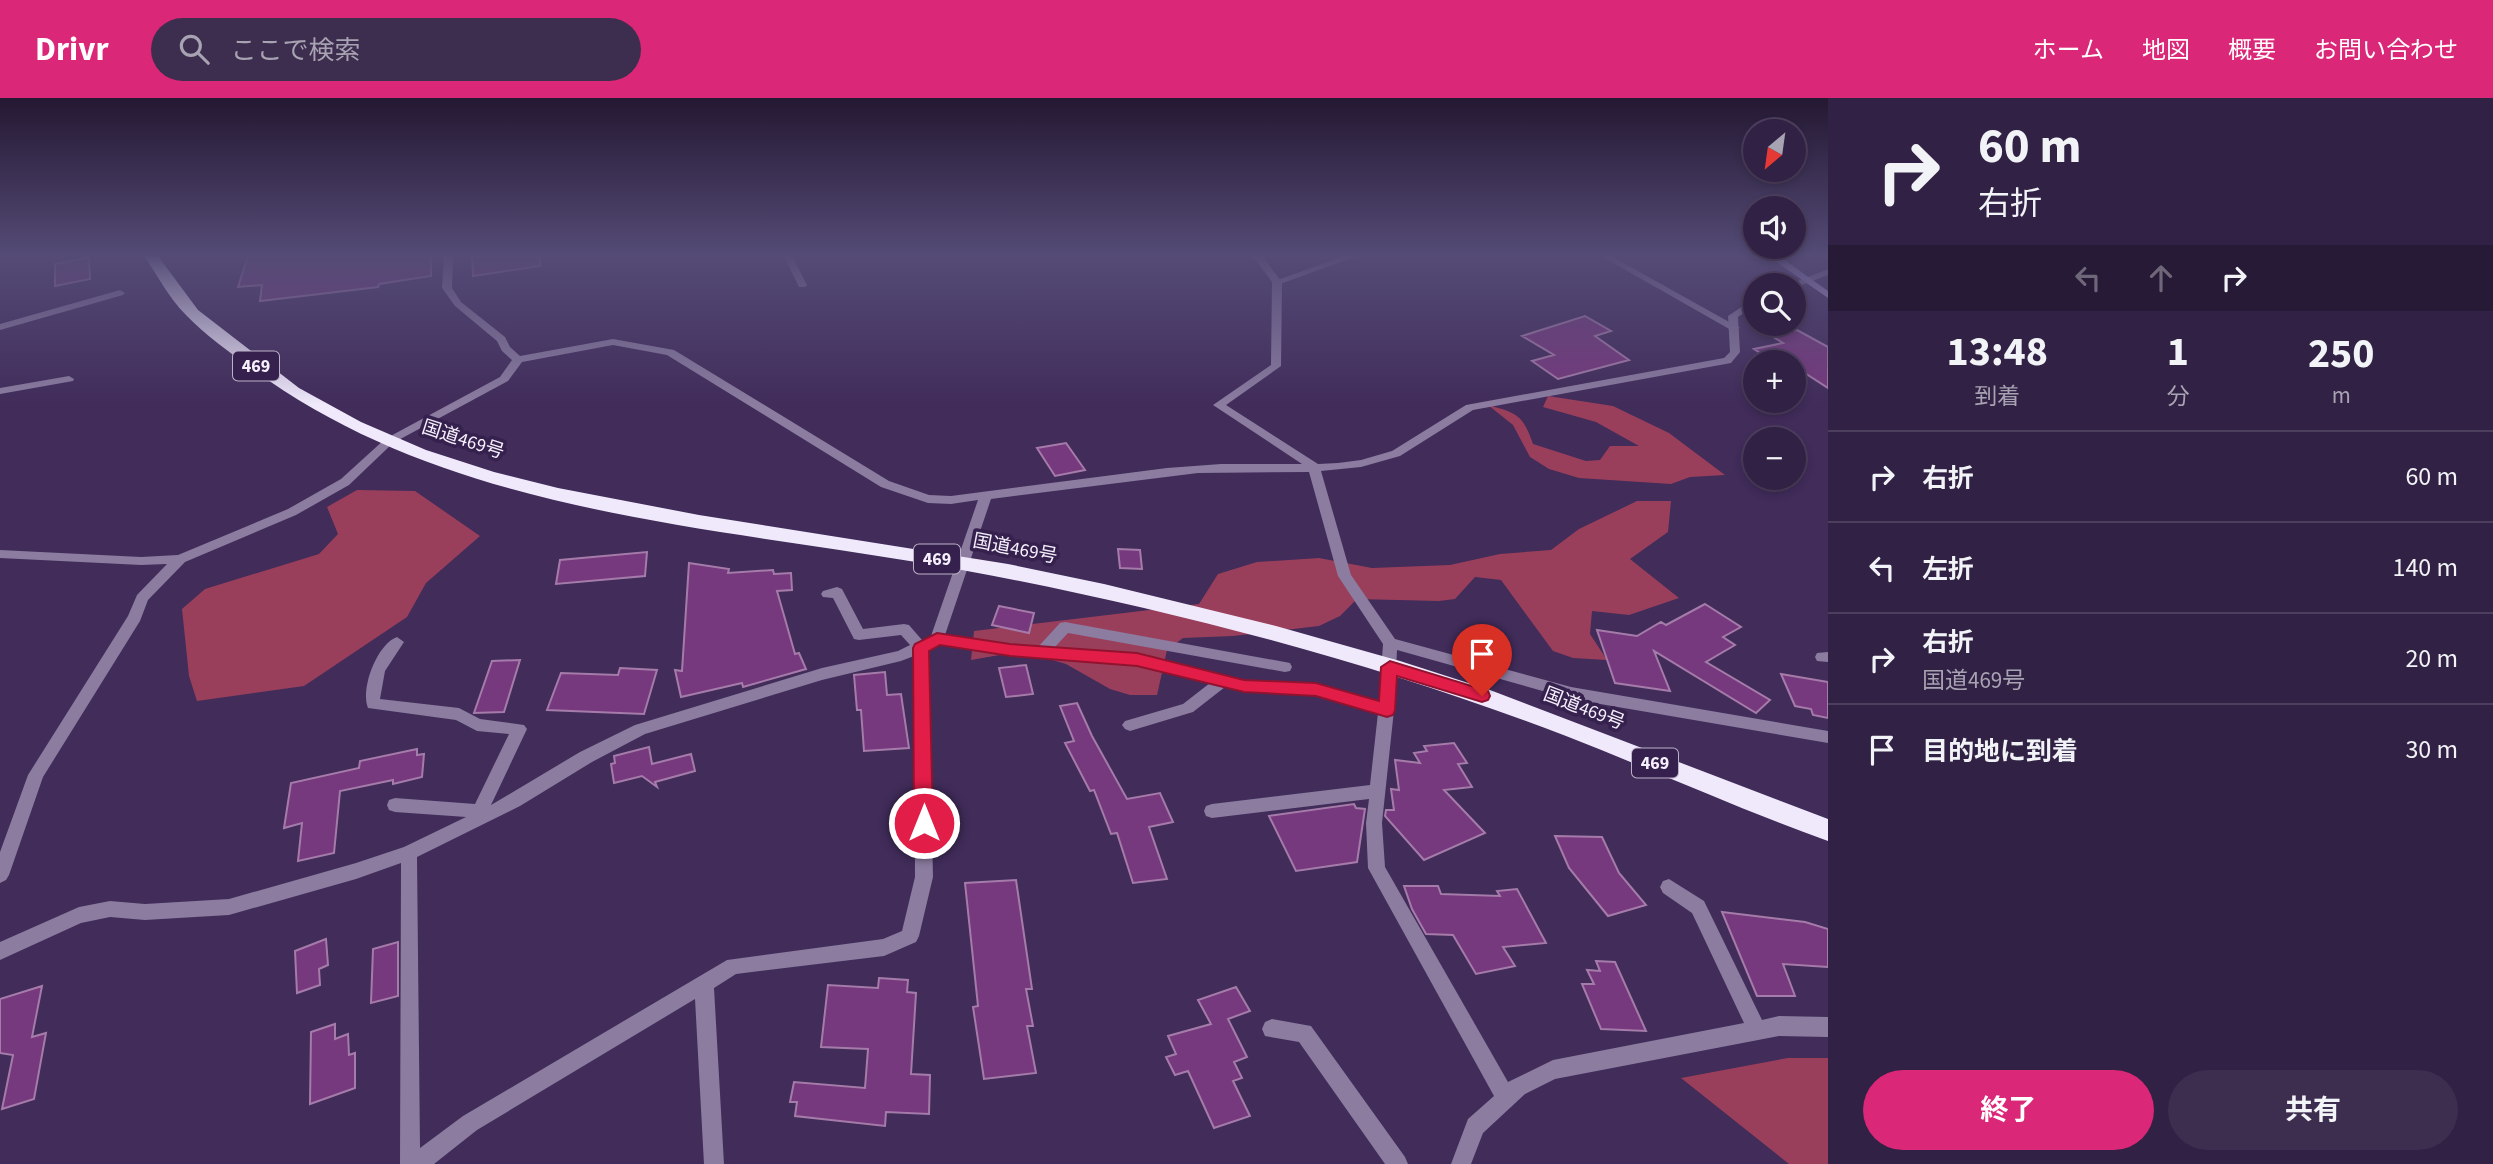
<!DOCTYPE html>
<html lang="ja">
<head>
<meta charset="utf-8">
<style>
	:root { --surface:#312144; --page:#3d2e4f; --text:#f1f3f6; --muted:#a8a3b2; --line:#4c3e5d; --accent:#db2777 }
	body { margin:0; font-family:"Source Sans 3","Noto Sans JP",sans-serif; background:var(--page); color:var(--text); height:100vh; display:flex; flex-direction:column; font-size:26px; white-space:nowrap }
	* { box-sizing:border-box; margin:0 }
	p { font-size:23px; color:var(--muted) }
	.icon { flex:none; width:38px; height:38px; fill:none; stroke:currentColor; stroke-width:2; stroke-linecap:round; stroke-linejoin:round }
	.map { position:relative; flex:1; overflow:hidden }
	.panel { display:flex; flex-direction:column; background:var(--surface); width:665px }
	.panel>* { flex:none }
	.top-card { background:#312144; color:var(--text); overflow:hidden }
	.needle { width:46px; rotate:209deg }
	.tools { position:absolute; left:1743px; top:21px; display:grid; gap:14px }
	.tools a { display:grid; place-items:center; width:63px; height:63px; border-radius:50%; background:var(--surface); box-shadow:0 4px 10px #0003,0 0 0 2px var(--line); font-size:35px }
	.pin { position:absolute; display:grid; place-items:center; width:60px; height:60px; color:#fff; margin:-72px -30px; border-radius:50% 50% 50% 0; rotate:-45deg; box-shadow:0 0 7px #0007 }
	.pin .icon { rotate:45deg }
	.me { position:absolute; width:77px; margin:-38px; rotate:0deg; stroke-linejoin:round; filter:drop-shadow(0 0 5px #0008) }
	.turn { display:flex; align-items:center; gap:24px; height:147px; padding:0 35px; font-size:32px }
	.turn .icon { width:91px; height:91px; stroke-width:2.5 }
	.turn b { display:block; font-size:49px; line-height:60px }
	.lanes { display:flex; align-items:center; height:66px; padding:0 35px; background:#0003; justify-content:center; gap:35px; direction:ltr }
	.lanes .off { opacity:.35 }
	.eta { display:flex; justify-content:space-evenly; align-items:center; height:119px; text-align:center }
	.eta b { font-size:42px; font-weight:700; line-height:49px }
	.action { display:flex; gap:14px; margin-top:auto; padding:14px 35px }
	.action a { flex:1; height:80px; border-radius:42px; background:var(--accent); color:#fff; font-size:28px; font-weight:700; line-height:80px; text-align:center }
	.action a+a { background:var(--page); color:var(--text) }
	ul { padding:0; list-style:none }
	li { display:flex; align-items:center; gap:21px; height:91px; padding:0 35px; border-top:2px solid var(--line) }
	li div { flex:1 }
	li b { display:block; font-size:26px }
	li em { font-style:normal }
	header { display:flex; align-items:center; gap:42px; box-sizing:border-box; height:98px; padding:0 35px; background:var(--accent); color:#fff }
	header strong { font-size:33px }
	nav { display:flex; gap:38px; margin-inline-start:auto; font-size:24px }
	.search { width:490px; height:63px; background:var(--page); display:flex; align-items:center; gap:18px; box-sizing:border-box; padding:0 24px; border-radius:38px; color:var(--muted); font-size:26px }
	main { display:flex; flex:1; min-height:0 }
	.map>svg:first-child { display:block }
	.forest { fill:#9a3f5b }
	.building { fill:#76397d; stroke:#a57ba9; stroke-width:2 }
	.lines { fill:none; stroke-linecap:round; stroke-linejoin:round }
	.lane { fill:#8b7ca0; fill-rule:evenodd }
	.street { fill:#8b7ca0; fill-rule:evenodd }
	.secondary { fill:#baa2db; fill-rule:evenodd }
	.highway { fill:#f0e9fb; fill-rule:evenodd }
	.route { fill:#e11d48; stroke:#92132f; stroke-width:2 }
	.labels { text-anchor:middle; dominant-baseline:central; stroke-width:7; stroke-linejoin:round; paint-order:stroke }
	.shield { fill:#36214e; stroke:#bcb2c8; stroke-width:2 }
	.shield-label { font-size:18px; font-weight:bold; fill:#f5f0fc }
	.street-label { font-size:19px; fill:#f5f0fc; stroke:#36214e }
</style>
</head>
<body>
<header>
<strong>Drivr</strong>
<div class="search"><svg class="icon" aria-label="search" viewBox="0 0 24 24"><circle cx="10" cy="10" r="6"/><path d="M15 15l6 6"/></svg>ここで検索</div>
<nav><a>ホーム</a><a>地図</a><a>概要</a><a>お問い合わせ</a></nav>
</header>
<main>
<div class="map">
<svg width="1828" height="1066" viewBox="0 0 1828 1066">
	<rect width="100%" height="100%" fill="#412c5a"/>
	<path class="forest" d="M 1548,298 L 1613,308 L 1669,335 L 1725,377 L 1690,379 L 1671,386 L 1579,380 L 1549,371 L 1530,359 L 1513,327 L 1488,307 C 1517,315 1523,317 1533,346 L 1586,363 L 1600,362 L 1610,348 L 1639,348 L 1596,324 L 1543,309 Z
		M 357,392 L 415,393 L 480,438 L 426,485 L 407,519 L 304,588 L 197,603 L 189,578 L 182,511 L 205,491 L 319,456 L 338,436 L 327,409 Z
		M 1637,403 L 1671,403 L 1668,434 L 1630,461 L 1679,500 L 1629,517 L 1592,513 L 1590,536 L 1607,562 L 1573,560 L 1553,553 L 1501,482 L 1475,479 L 1455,501 L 1439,503 L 1357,501 L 1340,518 L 1319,528 L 1233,538 L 1183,540 L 1167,552 L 1157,597 L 1130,597 L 1110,591 L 1066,566 L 1022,553 L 971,562 L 974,533 L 1199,506 L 1218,476 L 1257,464 L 1319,460 L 1372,470 L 1450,467 L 1500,456 L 1551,452 L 1579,431 Z
		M 1788,960 L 1828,960 L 1828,1066 L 1789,1066 L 1681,980 Z"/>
	<path class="building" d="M 248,158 L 431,158 L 431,178 L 379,186 L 378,189 L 260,203 L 262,187 L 238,189 Z
		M 472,158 L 540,158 L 540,168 L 473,178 Z
		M 89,159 L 90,181 L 55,188 L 55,166 Z
		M 1585,218 L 1611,233 L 1595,238 L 1629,262 L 1558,281 L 1532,263 L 1554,257 L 1522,238 Z
		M 1797,232 L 1828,249 L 1828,290 L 1794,268 L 1794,264 L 1774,264 L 1754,251 L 1783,245 L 1770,237 Z
		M 1066,345 L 1085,372 L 1055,378 L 1037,350 Z
		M 1118,451 L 1140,452 L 1142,471 L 1120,470 Z
		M 647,454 L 645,478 L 556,486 L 560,462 Z
		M 689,465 L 729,471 L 728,475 L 773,472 L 774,476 L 791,475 L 792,492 L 777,493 L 795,556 L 799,555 L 806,571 L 743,589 L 742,585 L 681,599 L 675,572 L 682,573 Z
		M 1705,506 L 1741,529 L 1723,539 L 1735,547 L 1706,564 L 1770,602 L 1756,615 L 1654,553 L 1670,593 L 1615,585 L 1597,532 L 1637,538 L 1661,524 L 1666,527 Z
		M 999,508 L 1034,515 L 1029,535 L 992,527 Z
		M 520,562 L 504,614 L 474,615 L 492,563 Z
		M 1026,567 L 1033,596 L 1006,599 L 999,570 Z
		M 620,570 L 657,572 L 644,616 L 547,612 L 561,575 L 618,577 Z
		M 885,574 L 887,597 L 901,596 L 909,650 L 864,653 L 861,612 L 857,612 L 854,577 Z
		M 1781,576 L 1828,584 L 1828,620 L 1813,617 L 1811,611 L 1795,608 Z
		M 1077,605 L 1092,638 L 1127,701 L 1160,695 L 1173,724 L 1149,729 L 1167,781 L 1133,785 L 1117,735 L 1111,736 L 1094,692 L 1090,693 L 1065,645 L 1074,643 L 1060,608 Z
		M 1454,645 L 1467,665 L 1458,666 L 1472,689 L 1444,692 L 1485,735 L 1424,762 L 1385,718 L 1386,712 L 1394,712 L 1391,691 L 1399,692 L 1395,662 L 1420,665 L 1414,655 L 1427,653 L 1424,648 Z
		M 649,649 L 652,666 L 691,656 L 695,673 L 655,684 L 657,689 L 642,678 L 614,685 L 611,666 L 615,665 L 614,658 Z
		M 417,651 L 417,657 L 424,656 L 422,679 L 393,686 L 393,682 L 340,693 L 334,755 L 298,763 L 302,725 L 284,730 L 291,685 L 359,670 L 360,663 Z
		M 1354,706 L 1356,710 L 1365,711 L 1357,764 L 1296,773 L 1269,718 Z
		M 1555,738 L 1602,739 L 1619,775 L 1646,807 L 1608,818 L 1569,770 Z
		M 1016,782 L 1032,891 L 1026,891 L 1033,928 L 1027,928 L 1036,975 L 984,981 L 973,909 L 978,908 L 965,785 Z
		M 1404,788 L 1438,788 L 1441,796 L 1500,798 L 1497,793 L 1517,791 L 1546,845 L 1503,849 L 1515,868 L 1476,876 L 1453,837 L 1426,836 L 1412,811 Z
		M 1722,814 L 1805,824 L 1828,831 L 1828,869 L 1783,866 L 1795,898 L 1757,898 Z
		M 326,841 L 328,867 L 319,871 L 320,887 L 297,895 L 295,853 Z
		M 398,844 L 398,898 L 371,905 L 373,851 Z
		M 1596,863 L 1615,864 L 1646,933 L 1601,931 L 1582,886 L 1594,886 L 1587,872 L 1600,873 Z
		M 879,880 L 908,882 L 907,894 L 916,895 L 911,976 L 930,977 L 929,1016 L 886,1014 L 885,1028 L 795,1018 L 797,1004 L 790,1004 L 794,984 L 865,990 L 868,951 L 821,949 L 828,887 L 878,890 Z
		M 42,888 L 32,939 L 46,935 L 34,1001 L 2,1011 L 13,957 L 0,955 L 0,901 Z
		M 1236,889 L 1250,913 L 1228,921 L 1247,959 L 1234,964 L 1242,980 L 1233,983 L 1250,1018 L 1214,1030 L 1188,973 L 1175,977 L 1166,959 L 1176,956 L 1168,938 L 1211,926 L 1198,902 Z
		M 335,926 L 335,941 L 348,936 L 349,957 L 355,955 L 355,990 L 310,1006 L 311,934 Z"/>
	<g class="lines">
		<path class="lane" d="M 784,158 L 792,158 L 807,187 L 805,189 L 799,189 Z
			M 1344,158 L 1357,158 L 1280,186 L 1272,184 Z
			M 1601,158 L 1611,158 L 1740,230 L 1731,232 Z
			M 120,192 L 125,195 L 123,197 L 0,232 L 0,226 Z
			M 69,278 L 74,281 L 73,283 L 0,296 L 0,290 Z"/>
		<path class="street" d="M 444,158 L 453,158 L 452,190 L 461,204 L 505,239 L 510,249 L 520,258 L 613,241 L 674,252 L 889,383 L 929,397 L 951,398 L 1167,370 L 1221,366 L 1302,366 L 1213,307 L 1271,267 L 1272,184 L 1253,158 L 1262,158 L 1282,184 L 1281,268 L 1226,307 L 1318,366 L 1338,365 L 1361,362 L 1392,353 L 1466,307 L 1724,260 L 1730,254 L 1728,218 L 1755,200 L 1755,207 L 1738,219 L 1740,254 L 1731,265 L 1473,312 L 1400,358 L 1361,369 L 1321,373 L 1351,477 L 1395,541 L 1571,589 L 1828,633 L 1828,645 L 1571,601 L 1397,552 L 1394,612 L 1382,725 L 1385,769 L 1508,984 L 1553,962 L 1744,925 L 1692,815 L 1663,795 L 1660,789 L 1663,783 L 1669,781 L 1704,803 L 1762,922 L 1779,918 L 1828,919 L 1828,939 L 1779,938 L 1555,981 L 1525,996 L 1483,1035 L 1471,1066 L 1451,1066 L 1468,1021 L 1494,998 L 1368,770 L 1366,725 L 1369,701 L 1212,720 L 1206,718 L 1204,713 L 1206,708 L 1212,706 L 1370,687 L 1378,615 L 1316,597 L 1244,594 L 1225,589 L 1193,614 L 1130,633 L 1125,631 L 1122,627 L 1125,623 L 1183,606 L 1210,585 L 1137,567 L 1010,557 L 938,546 L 928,551 L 933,779 L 919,838 L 916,844 L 884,858 L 736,876 L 714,890 L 724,1066 L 704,1066 L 695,901 L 477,1032 L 434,1066 L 400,1066 L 401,765 L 356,781 L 229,817 L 145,822 L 110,819 L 81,825 L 0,862 L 0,844 L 79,809 L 110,803 L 145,806 L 229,801 L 356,765 L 404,749 L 466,719 L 395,714 L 389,712 L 387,707 L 389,702 L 395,700 L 475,706 L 509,636 L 477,633 L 456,622 L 368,610 C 360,591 377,546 397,539 L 404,544 L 385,573 L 380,601 L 459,610 L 480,621 L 524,627 L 527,631 L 491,707 L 580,654 L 635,627 L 822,570 L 898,553 L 910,547 L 901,537 L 859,542 L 854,541 L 833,500 L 823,499 L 821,496 L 823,493 L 837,489 L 842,491 L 863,531 L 904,526 L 909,527 L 922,542 L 931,538 L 978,402 L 951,406 L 928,405 L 881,389 L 667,257 L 613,247 L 522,264 L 508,283 L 393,345 L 349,387 L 296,417 L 185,464 L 148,502 L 140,523 L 43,679 L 9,777 L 6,782 L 0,785 L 0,754 L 28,677 L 128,518 L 137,497 L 167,466 L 141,467 L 0,460 L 0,452 L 141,459 L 178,457 L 288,411 L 341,381 L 385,341 L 500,279 L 512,262 L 502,253 L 497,243 L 455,208 L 442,190 ZM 1309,374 L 1338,478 L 1383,546 L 1379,604 L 1316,585 L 1244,582 L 1137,557 L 1054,550 L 1068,535 L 1285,574 L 1290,573 L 1292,569 L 1290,565 L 1285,564 L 1065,524 L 1060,525 L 1038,549 L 945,537 L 991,401 L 1198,375 ZM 914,558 L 915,779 L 902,833 L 883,841 L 727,862 L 463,1018 L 420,1050 L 417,759 L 520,708 L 592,664 L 645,636 L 822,582 L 901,563 Z
			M 1828,171 L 1828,177 L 1794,190 L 1794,187 L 1788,187 Z
			M 1828,554 L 1828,564 L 1817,563 L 1815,559 L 1817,555 Z
			M 1272,921 L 1311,928 L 1405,1059 L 1408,1066 L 1385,1066 L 1299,944 L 1265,938 L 1262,931 L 1265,924 Z"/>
		<path class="secondary" d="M 1768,158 L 1779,158 L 1828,193 L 1828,200 Z"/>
		<path class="highway" d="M 144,158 L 158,158 L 198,212 L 299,290 L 361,324 L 426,352 L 494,374 L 558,390 L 699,417 L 1008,466 L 1104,486 L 1276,528 L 1400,563 L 1490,592 L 1828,721 L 1828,743 C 1739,711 1653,672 1566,638 C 1469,601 1371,569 1271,542 C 1154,511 1036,484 916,464 C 689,426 440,411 250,269 C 228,253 205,237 186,217 C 169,200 158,178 144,158 Z"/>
	</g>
	<linearGradient id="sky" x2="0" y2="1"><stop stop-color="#241832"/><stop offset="0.51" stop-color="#544b76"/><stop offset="1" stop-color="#544b76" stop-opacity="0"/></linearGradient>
	<rect width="1828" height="307" fill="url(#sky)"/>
	<path class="route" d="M 937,535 L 1010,546 L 1137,555 L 1244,582 L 1316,585 L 1379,603 L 1381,569 L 1390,563 L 1488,593 L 1490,598 L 1488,602 L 1482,604 L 1397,578 L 1395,612 L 1393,617 L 1387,619 L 1316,598 L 1244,594 L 1137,568 L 1010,558 L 940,547 L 929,553 L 933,725 L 930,731 L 924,733 L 917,731 L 914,725 L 913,550 L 915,546 Z"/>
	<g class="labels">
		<g class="shield">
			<rect x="233" y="253.5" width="46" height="29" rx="5"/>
			<rect x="914" y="446.5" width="46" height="29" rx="5"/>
			<rect x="1632" y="650.5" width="46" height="29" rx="5"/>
		</g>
		<g class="shield-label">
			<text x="256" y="268">469</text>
			<text x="937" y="461">469</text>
			<text x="1655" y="665">469</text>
		</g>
		<g class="street-label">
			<text transform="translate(463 342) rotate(18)">国道469号</text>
			<text transform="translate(1015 451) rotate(11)">国道469号</text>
			<text transform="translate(1584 611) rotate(21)">国道469号</text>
		</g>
	</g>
</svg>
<div class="tools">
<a><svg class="needle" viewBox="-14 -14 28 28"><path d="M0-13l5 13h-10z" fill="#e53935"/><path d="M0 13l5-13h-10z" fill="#a8a3b2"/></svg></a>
<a><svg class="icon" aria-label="sound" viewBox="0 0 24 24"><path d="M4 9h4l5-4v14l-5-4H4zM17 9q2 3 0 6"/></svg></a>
<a><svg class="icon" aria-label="search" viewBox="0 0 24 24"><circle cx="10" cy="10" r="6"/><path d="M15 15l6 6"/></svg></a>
<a>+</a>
<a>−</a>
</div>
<div class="pin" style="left:1482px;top:598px;background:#d93025"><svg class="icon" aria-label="arrive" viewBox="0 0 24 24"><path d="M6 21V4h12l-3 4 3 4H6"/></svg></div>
<svg class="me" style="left:924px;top:725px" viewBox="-20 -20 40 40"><circle r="17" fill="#e11d48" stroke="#fff" stroke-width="3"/><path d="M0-11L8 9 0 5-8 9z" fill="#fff"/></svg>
</div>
<section class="panel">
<div class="top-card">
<div class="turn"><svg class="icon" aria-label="right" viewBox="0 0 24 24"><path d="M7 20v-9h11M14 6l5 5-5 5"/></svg><div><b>60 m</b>右折</div></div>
<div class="lanes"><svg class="icon off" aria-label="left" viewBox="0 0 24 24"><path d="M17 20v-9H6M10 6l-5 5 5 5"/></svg><svg class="icon off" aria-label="ahead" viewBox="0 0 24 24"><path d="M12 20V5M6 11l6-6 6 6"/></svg><svg class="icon" aria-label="right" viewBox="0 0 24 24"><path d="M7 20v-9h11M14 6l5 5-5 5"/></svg></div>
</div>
<div class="eta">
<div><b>13:48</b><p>到着</p></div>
<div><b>1</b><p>分</p></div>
<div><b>250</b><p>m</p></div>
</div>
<ul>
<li><svg class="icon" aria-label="right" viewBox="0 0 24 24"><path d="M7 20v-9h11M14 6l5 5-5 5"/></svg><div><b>右折</b></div><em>60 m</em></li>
<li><svg class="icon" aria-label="left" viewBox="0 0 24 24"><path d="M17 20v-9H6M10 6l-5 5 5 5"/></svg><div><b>左折</b></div><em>140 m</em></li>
<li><svg class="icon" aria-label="right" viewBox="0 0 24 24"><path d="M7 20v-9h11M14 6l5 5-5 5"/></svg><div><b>右折</b><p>国道469号</p></div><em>20 m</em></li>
<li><svg class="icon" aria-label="arrive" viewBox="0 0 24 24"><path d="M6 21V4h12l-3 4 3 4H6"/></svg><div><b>目的地に到着</b></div><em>30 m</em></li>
</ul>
<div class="action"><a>終了</a><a>共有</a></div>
</section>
</main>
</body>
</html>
